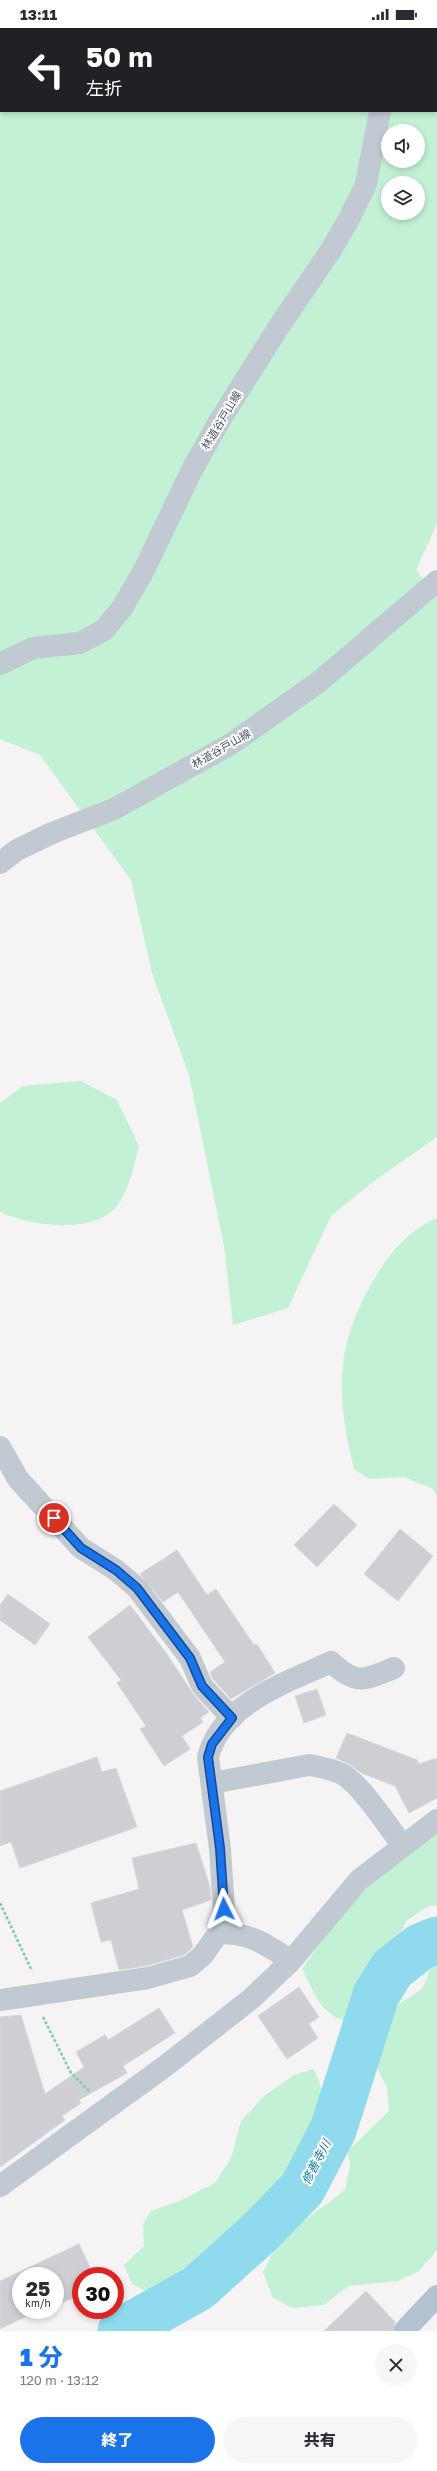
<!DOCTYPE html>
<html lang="ja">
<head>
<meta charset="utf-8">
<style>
	:root { --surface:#fff; --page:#f7f7f7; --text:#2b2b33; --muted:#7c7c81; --accent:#1a73e8 }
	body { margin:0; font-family:"Golos Text","Noto Sans JP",sans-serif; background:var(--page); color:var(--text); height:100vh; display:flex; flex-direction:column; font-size:15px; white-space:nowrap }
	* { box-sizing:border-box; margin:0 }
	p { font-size:13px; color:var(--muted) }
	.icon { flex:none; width:22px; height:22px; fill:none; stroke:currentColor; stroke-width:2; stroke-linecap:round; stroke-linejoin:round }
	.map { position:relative; height:2303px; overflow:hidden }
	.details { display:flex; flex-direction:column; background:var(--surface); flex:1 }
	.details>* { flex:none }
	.hud { position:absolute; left:0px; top:0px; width:437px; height:84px; box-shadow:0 2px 6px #0003; background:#202124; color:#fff; overflow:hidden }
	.buttons { position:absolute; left:381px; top:96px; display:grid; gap:8px }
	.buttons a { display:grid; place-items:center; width:44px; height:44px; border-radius:50%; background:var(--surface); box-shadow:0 2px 6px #0003; font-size:20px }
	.speed { position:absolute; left:12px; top:2239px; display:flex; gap:8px; font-size:20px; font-weight:700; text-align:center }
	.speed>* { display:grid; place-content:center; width:52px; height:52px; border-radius:50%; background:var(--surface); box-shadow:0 2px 6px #0003; line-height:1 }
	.speed small { font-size:10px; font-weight:400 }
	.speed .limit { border:6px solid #d22; background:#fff; color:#111 }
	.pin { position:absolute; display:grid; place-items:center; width:34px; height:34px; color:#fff; margin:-17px; border:2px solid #fff; border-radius:50%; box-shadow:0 1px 4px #0007 }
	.me { position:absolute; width:44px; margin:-22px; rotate:357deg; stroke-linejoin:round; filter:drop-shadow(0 0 3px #0008) }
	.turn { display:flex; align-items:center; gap:14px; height:84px; padding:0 20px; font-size:18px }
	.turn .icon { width:52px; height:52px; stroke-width:2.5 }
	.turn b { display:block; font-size:28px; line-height:34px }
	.round { display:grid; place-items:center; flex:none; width:42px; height:42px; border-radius:21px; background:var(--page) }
	.head { display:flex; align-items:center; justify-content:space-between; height:68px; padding:0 20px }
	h1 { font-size:24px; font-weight:800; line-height:30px; color:var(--accent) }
	.action { display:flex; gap:8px; margin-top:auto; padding:8px 20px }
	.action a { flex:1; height:46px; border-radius:24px; background:var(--accent); color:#fff; font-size:16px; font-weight:800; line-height:46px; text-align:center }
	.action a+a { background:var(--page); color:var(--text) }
	.status { display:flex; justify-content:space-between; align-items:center; height:28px; padding:0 20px; background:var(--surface); direction:ltr }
	.status svg { height:11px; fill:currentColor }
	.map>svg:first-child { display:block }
	.green { fill:#c3f1d5; fill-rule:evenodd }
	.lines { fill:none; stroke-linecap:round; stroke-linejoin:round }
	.river { stroke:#90daee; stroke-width:47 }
	.building { fill:#cdcfd5; stroke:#d7d9de }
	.path { stroke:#7ad0a6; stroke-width:2.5; stroke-dasharray:3 2; stroke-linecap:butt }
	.minor { stroke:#c1cad2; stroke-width:22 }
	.major { stroke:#b3c2d1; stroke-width:22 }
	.route-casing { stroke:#114b97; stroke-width:10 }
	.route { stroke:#1a73e8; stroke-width:7 }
	.labels { text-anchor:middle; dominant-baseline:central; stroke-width:4; stroke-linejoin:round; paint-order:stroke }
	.street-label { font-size:11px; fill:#4a5661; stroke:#fff }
	.water-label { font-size:12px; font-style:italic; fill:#0c7c9b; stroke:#fff }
</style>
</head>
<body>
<div class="status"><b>13:11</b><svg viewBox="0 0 49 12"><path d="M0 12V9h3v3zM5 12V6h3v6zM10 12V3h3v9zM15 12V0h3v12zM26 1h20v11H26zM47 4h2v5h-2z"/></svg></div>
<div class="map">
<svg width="437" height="2303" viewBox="0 0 437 2303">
	<rect width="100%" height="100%" fill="#f5f3f3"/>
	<path class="green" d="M 0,0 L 437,0 L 437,496 L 416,542 L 437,570 L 437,1109 L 370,1156 L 331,1188 L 288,1280 L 233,1297 L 224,1218 L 189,1047 L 152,945 L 131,852 L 40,727 L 0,711 ZM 1,1 L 436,1 L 436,83 L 1,83 ZM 388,103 L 418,103 L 418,133 L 388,133 ZM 388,155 L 418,155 L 418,185 L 388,185 Z
		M 81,1053 L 117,1072 L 139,1118 C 134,1138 129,1162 117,1178 C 94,1207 29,1198 0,1184 L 0,1075 L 23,1058 Z
		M 437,1190 L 437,1470 L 433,1461 L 404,1449 L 369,1451 L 354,1441 C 336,1367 334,1318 375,1250 C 390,1224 409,1202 437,1190 Z
		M 437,1805 L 437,1878 L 430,1877 L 406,1893 L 393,1920 L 364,1950 L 358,1973 L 346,1993 C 319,1985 314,1964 302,1941 L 344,1881 L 381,1847 Z
		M 437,1931 L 437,2222 L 419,2243 L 398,2253 L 348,2258 L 324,2277 L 292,2280 L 273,2270 L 263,2244 L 275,2220 L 289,2204 L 345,2162 L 350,2137 L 348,2123 L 389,2083 L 387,2060 L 374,2033 L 373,2018 L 378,2000 L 399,1976 L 422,1961 L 434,1932 Z
		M 313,2041 C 330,2068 316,2082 306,2106 C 303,2114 304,2126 300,2133 C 294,2141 284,2146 277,2154 C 256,2180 235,2221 200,2229 L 188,2247 L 150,2265 L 132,2256 L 124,2237 L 144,2218 L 143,2196 L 151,2183 L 184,2171 L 216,2154 L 231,2130 L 241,2093 L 264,2068 L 294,2047 Z"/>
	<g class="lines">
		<path class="river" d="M 121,2303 L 198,2260 L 259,2205 L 302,2161 L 333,2102 L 376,1967 L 392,1941 L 420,1919 L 437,1912"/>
	</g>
	<path class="building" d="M 334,1476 L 357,1497 L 317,1539 L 294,1517 Z
		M 400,1501 L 433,1528 L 398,1573 L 364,1546 Z
		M 177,1522 L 207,1567 L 216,1561 L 254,1617 L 257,1616 L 275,1645 L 231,1671 L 213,1651 L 210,1644 L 225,1634 L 178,1564 L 163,1574 L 140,1546 Z
		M 8,1566 L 50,1596 L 35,1617 L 0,1592 L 0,1577 Z
		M 130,1577 L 167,1626 L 193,1666 L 209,1684 L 200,1690 L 203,1694 L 182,1708 L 190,1721 L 164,1738 L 140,1701 L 146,1698 L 117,1655 L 121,1652 L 88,1609 Z
		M 317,1661 L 326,1687 L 304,1695 L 295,1668 Z
		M 347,1705 L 417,1732 L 419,1736 L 437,1730 L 437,1770 L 409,1785 L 395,1758 L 361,1745 L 349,1736 L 336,1730 Z
		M 97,1729 L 102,1744 L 116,1740 L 137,1799 L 20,1840 L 11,1814 L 0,1818 L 0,1763 Z
		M 196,1815 L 210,1859 L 211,1872 L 182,1882 L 193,1919 L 184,1927 L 145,1938 L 119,1942 L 111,1912 L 101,1914 L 91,1875 L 139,1861 L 132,1830 Z
		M 299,1959 L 319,1989 L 309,1996 L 318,2010 L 287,2031 L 258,1988 Z
		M 159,1980 L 175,2005 L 123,2038 L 127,2045 L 79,2072 L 81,2075 L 62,2088 L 65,2092 L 0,2139 L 0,1989 L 21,1987 L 45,2066 L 84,2039 L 76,2024 L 105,2007 L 108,2012 Z
		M 79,2216 L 94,2248 L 81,2248 L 81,2266 L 55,2278 L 55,2248 L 21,2248 L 21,2282 L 46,2282 L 29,2290 L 27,2288 L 0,2301 L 0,2253 Z
		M 366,2263 L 395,2294 L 392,2303 L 324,2303 Z"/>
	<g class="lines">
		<path class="path" d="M 0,1875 L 32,1943
			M 43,1989 L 71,2045 L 90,2064"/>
		<path class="minor" d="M 395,1 L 396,0
			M 0,636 L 33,620 L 80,615 L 104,602 L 122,580 L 143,544 L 193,440 L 220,392 L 278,300 L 331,222 L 349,191 L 366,156 L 380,83
			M 0,835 L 17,822 L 52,805 L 114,781 L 231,716 L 320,653 L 437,553
			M 0,1419 L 18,1451 L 81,1520 L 116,1542 L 137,1560 L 190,1630 L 202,1658 L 232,1690
			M 212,1755 L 309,1737 C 321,1739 332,1741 342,1746 C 361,1756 389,1800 403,1818
			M 218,1906 C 247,1903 268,1917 291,1933
			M 0,1972 L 148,1950 L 190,1938 L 202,1928 L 218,1906 L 224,1881 L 220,1821 L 208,1729 C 222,1675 286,1655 331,1634 C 357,1658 364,1652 394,1640
			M 0,2158 L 164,2039 L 251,1971 L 291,1933 L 359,1852 L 437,1792"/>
		<path class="major" d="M 404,2303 L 437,2268"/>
	</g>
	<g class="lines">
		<g class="route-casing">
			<path id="route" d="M 54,1490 L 81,1520 L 116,1542 L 137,1560 L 190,1630 L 202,1658 L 232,1690 L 212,1716 L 208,1729 L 220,1820 L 224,1881"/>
		</g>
		<use href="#route" class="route"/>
	</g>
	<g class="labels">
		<g class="street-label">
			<text transform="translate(221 392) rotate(-59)">林道谷戸山線</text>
			<text transform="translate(221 720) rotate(-30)">林道谷戸山線</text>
		</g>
		<g class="water-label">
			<text transform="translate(316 2134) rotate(-62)">修善寺川</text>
		</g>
	</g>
</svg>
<div class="buttons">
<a><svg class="icon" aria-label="sound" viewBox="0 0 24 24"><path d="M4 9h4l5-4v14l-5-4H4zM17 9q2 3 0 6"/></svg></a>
<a><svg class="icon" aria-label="layers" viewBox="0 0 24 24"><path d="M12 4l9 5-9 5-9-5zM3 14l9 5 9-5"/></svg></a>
</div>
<div class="speed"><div>25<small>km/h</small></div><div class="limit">30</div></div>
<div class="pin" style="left:54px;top:1490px;background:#d93025"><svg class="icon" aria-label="arrive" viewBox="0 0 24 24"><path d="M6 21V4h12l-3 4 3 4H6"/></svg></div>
<svg class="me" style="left:224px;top:1881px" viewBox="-20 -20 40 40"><path d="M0-17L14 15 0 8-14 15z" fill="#1a73e8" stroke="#fff" stroke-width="4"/></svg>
<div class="hud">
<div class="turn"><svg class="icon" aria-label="left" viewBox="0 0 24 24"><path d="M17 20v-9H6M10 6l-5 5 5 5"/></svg><div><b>50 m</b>左折</div></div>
</div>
</div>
<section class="details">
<div class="head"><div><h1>1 分</h1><p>120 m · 13:12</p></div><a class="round"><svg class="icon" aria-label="close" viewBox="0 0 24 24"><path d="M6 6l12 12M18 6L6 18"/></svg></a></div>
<div class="action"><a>終了</a><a>共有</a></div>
</section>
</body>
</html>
